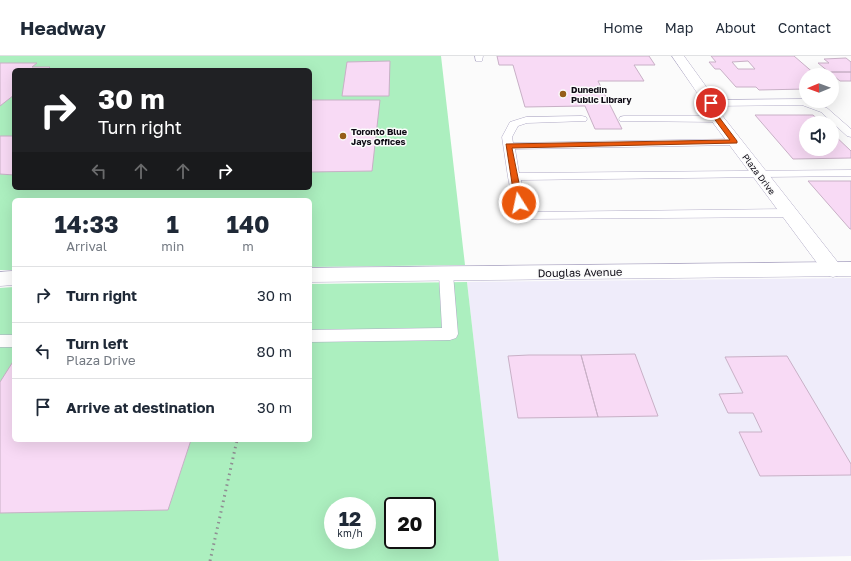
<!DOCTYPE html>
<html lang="en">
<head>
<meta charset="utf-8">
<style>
	:root { --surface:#fff; --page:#f2f2f3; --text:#1f2937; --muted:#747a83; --line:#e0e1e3 }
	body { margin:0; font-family:"Golos Text",sans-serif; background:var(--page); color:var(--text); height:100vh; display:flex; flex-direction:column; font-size:15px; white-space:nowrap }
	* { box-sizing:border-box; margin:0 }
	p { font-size:13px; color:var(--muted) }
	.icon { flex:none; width:22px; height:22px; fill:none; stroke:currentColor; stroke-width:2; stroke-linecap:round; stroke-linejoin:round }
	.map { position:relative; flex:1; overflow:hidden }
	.panel { position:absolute; left:12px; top:142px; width:300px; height:244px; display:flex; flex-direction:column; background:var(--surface); border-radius:6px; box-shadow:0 4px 16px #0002 }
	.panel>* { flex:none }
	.top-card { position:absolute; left:12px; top:12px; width:300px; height:122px; border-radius:6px; box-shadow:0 4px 16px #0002; background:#202124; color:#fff; overflow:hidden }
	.needle { width:26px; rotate:269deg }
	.controls { position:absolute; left:799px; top:12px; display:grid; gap:8px }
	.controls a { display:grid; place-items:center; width:40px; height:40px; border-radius:50%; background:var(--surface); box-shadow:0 4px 16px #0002; font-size:20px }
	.speed { position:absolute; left:324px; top:441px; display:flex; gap:8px; font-size:20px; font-weight:700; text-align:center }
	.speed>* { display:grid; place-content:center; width:52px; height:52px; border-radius:50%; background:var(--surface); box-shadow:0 4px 16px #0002; line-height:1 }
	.speed small { font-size:10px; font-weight:400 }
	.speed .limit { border:2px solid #111; border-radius:6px; background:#fff; color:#111 }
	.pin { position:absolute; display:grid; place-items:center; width:34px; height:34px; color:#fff; margin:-17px; border:2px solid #fff; border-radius:50%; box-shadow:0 1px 4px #0007 }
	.me { position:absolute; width:44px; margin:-22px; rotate:350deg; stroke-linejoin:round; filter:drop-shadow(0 0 3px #0008) }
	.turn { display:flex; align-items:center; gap:14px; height:84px; padding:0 20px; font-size:18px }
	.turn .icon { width:52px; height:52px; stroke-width:2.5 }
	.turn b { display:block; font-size:28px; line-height:34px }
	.lanes { display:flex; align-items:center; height:38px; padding:0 20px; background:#0003; justify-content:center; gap:20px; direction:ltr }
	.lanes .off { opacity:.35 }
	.eta { display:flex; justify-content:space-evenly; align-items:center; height:68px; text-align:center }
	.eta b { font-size:24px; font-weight:700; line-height:28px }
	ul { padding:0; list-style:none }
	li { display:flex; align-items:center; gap:12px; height:56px; padding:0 20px; border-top:1px solid var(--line) }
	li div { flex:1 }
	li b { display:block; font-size:15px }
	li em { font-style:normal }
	header { display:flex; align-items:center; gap:24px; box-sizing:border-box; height:56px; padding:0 20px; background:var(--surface); border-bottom:1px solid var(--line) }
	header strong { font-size:19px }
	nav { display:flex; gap:22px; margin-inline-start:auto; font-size:14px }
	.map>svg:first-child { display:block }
	.built { fill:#efecfa }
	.green { fill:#acefbf; fill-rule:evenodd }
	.building { fill:#f8daf5; stroke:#c8b0c6; fill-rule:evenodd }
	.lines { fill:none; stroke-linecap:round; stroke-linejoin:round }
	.lane-casing { stroke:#b0aac6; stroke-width:1 }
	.street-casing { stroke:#b0aac6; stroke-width:1 }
	.secondary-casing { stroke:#b0aac6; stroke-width:1 }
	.path { stroke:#8f8d92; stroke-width:3; stroke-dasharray:1.5 4; stroke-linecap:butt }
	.lane { fill:#fff; fill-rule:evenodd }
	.street { fill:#fff; fill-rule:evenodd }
	.secondary { fill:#fff; fill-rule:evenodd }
	.route { fill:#ea580c; stroke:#983908 }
	.poi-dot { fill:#965e18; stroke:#fbfbfb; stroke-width:1.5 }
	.labels { text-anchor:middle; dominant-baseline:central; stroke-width:3; stroke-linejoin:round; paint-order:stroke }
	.far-poi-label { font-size:9px; font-weight:bold; fill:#0e0b15; stroke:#fbfbfb; text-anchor:start }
	.far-street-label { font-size:9px; fill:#0e0b15; stroke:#fbfbfb }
	.street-label { font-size:11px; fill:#0e0b15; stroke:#fbfbfb }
</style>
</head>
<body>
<header>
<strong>Headway</strong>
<nav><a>Home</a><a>Map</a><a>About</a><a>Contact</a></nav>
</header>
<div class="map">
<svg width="851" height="505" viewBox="0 0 851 505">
	<rect width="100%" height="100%" fill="#fbfbfb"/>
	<path class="built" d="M 851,222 L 851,500 L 660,505 L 499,505 L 467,226 Z"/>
	<path class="green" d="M 0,0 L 441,0 L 465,209 L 310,211 L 310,144 L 14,144 L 14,214 L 0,214 ZM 14,14 L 310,14 L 310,132 L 14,132 Z
		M 467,226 L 499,505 L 0,505 L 0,232 L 14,231 L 14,384 L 310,384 L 310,228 ZM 333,450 L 367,450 L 367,484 L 333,484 ZM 393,450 L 427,450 L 427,484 L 393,484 Z"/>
	<path class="building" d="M 497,0 L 649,0 L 655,9 L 634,9 L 644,25 L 598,25 L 622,73 L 595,73 L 585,50 L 525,51 L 513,9 L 499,9 Z
		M 711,0 L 794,0 L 816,19 L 806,19 L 806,33 L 759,34 L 756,31 L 736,31 L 720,13 L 715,13 L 709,6 L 716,6 ZM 748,5 L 755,13 L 738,13 L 732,6 Z
		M 846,2 L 851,6 L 851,16 L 829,16 L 818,7 L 829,7 L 824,3 Z
		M 390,5 L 389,40 L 342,40 L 347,6 Z
		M 0,7 L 37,7 L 32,11 L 50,11 L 47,14 L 14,14 L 14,39 L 0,50 Z
		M 829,16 L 851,16 L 851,25 L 840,25 Z
		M 310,44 L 380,44 L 372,115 L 310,116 Z
		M 755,59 L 813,59 L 822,67 L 806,67 L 806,93 L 832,93 L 832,77 L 851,95 L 851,102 L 793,103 Z
		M 0,80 L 14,80 L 14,119 L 0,118 Z
		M 808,125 L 851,125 L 851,173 L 850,173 Z
		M 635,298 L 658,360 L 598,361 L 581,299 Z
		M 529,299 L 581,299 L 598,361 L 518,362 L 508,300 Z
		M 787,300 L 851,408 L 851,419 L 760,420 L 739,376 L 762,376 L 753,357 L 728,357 L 719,338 L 743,337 L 725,301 Z
		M 14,304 L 14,384 L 191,384 L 168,454 L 0,457 L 0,326 Z"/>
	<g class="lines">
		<g class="lane-casing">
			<path id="lane" d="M 475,0 L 483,0 L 482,5 L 476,5 Z
				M 803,43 L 827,52 L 851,73 L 851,81 L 847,80 L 821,56 L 802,49 L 711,50 L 706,47 L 711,44 Z
				M 582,60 L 586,61 L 587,63 L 586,65 L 527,67 L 518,70 L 512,81 L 513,87 L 735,83 L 740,86 L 735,89 L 515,93 L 519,117 L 851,114 L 851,120 L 521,124 L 525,146 L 534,156 L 788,153 L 792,154 L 794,157 L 792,160 L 788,161 L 527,163 L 513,147 L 508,121 L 502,81 L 510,66 L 526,61 Z
				M 624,60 L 717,60 L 722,63 L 717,66 L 620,65 L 619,63 L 620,61 Z
				M 446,213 L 451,215 L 453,218 L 458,278 L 456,282 L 450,284 L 310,286 L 310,274 L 442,272 L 439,218 L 441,215 Z
				M 0,279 L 14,279 L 14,291 L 0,291 Z"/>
		</g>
		<g class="street-casing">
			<path id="street" d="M 672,0 L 684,0 L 718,47 L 717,53 L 840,209 L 843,214 L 840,219 L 833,221 L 826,219 L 705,56 L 703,53 L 704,47 Z"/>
		</g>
		<g class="secondary-casing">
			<path id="secondary" d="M 851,206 L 851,220 L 310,226 L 310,212 Z
				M 14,215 L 14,229 L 0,230 L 0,216 Z"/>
		</g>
		<path class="path" d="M 210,505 L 237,384"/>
		<use href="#lane" class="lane"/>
		<use href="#street" class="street"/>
		<use href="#secondary" class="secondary"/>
	</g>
	<path class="route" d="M 711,45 L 714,47 L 713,53 L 737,85 L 737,87 L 512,92 L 523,147 L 519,149 L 515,147 L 506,88 L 730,84 L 707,53 L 708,47 Z"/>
	<g class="poi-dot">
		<circle cx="563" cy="38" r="4"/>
		<circle cx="343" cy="80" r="4"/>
	</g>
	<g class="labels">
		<g class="far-poi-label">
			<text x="571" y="33">Dunedin<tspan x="571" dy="10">Public Library</tspan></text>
			<text x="351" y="75">Toronto Blue<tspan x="351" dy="10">Jays Offices</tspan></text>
		</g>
		<g class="far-street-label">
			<text transform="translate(759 118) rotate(53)">Plaza Drive</text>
		</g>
		<g class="street-label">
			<text transform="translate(580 216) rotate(-1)">Douglas Avenue</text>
		</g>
	</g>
</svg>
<div class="controls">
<a><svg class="needle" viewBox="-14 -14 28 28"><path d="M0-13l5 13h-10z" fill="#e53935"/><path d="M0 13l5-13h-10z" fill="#747a83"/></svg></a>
<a><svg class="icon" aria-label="sound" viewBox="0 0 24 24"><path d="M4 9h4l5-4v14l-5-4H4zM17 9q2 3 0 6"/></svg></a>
</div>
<div class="speed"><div>12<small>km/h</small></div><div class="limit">20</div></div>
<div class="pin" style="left:711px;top:47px;background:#d93025"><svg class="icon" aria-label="arrive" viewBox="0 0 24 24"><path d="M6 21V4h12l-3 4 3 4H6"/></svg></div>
<svg class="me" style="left:519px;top:147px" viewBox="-20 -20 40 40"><circle r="17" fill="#ea580c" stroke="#fff" stroke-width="3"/><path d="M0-11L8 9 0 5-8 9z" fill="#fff"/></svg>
<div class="top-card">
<div class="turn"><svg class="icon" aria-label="right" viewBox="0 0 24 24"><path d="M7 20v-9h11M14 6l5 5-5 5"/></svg><div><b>30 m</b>Turn right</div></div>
<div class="lanes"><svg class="icon off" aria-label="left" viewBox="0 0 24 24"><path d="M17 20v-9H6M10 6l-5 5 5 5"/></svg><svg class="icon off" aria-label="ahead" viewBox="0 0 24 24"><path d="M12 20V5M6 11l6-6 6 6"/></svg><svg class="icon off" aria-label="ahead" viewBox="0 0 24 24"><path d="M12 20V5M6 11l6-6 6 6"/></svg><svg class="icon" aria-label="right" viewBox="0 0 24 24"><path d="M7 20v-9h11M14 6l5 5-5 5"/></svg></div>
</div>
<section class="panel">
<div class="eta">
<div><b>14:33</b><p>Arrival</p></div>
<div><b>1</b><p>min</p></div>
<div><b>140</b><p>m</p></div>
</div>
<ul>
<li><svg class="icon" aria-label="right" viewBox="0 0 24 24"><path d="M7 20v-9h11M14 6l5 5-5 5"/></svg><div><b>Turn right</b></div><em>30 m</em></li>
<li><svg class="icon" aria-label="left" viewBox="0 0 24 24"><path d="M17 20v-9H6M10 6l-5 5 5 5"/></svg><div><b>Turn left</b><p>Plaza Drive</p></div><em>80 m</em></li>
<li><svg class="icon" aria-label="arrive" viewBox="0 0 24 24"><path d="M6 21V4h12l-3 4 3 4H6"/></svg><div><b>Arrive at destination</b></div><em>30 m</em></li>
</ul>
</section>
</div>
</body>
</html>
